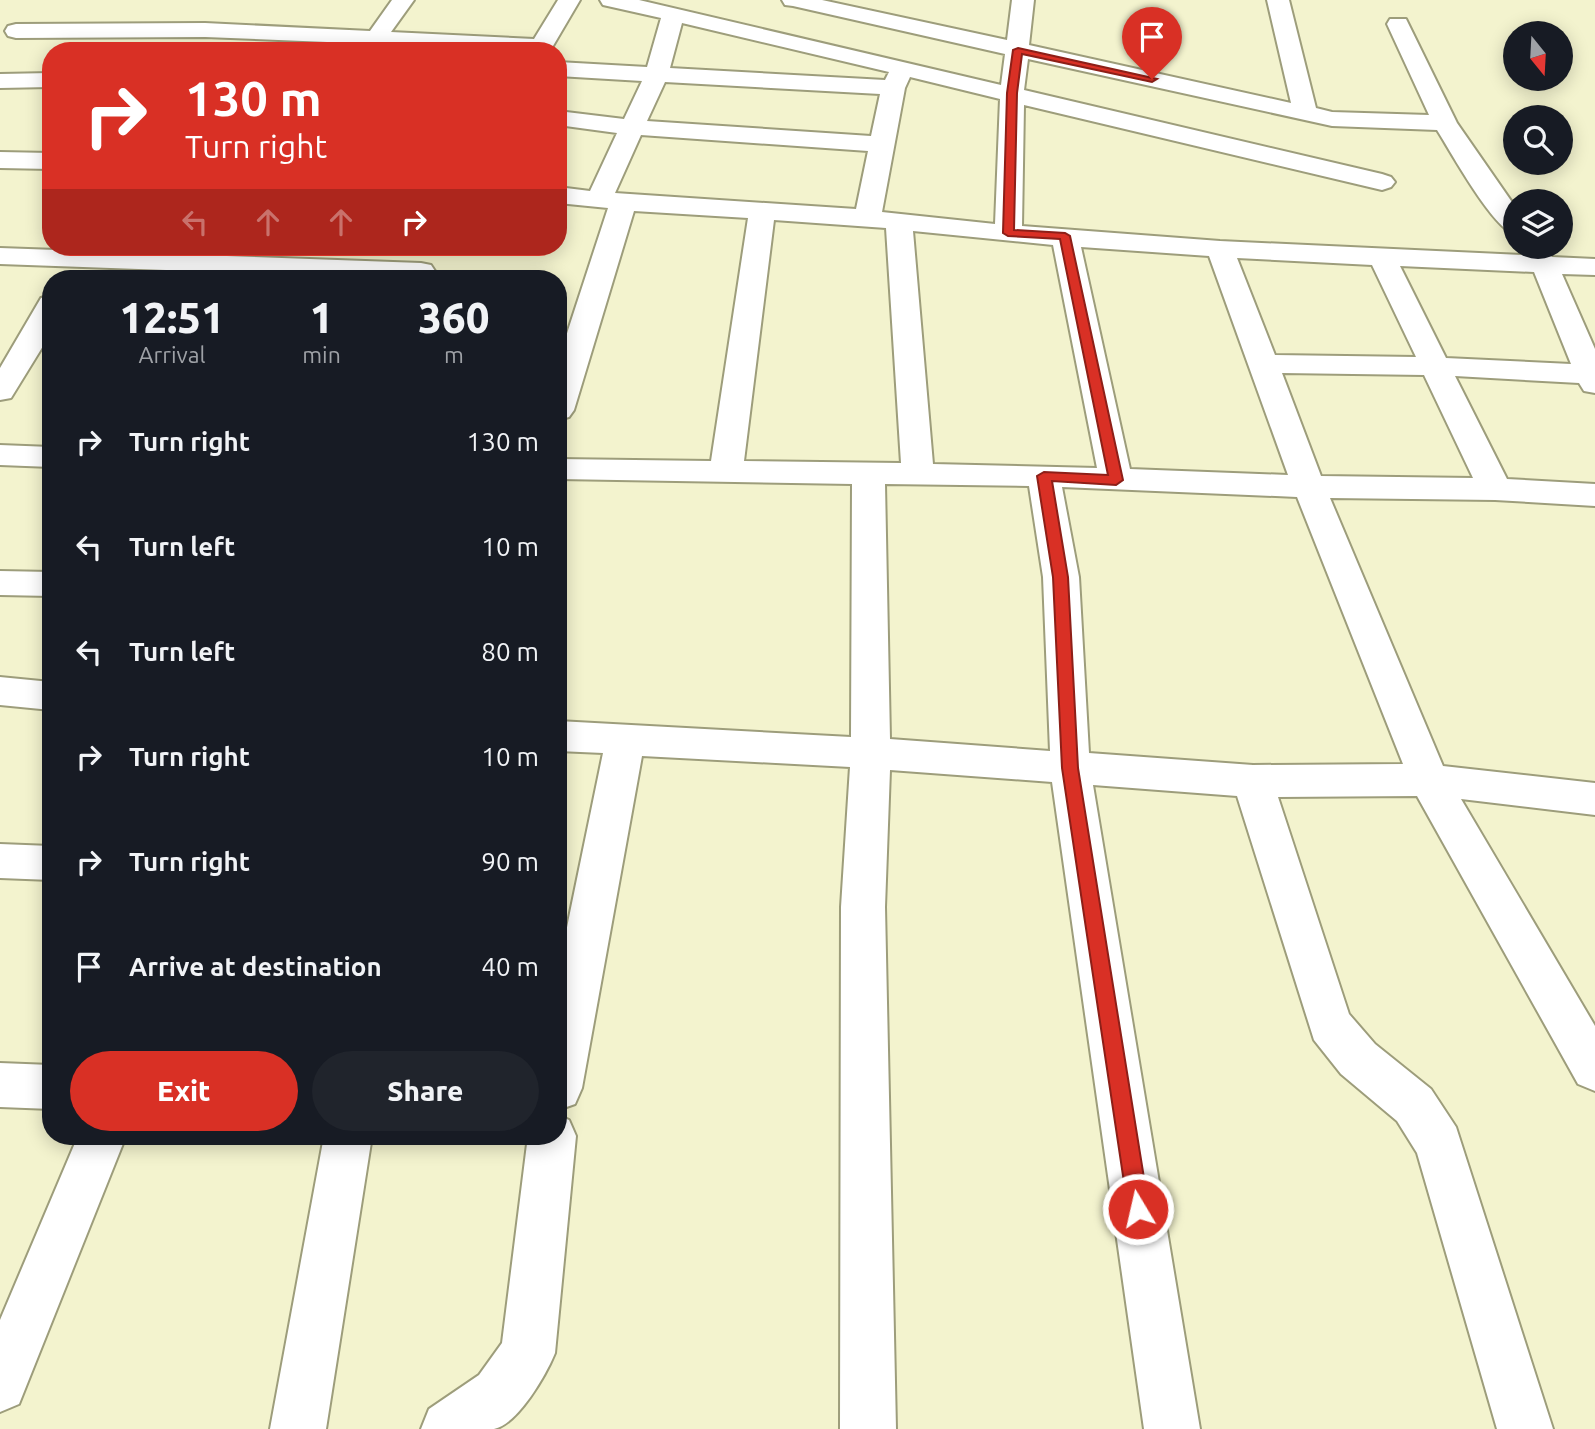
<!DOCTYPE html>
<html lang="en">
<head>
<meta charset="utf-8">
<style>
	:root { --surface:#171b24; --page:#20242c; --text:#f1f3f6; --muted:#9ea1a6; --accent:#d93025 }
	body { margin:0; font-family:Ubuntu,sans-serif; background:var(--page); color:var(--text); height:100vh; display:flex; flex-direction:column; font-size:26px; white-space:nowrap }
	* { box-sizing:border-box; margin:0 }
	p { font-size:23px; color:var(--muted) }
	.icon { flex:none; width:38px; height:38px; fill:none; stroke:currentColor; stroke-width:2; stroke-linecap:round; stroke-linejoin:round }
	.map { position:relative; flex:1; overflow:hidden }
	.panel { position:absolute; left:42px; top:270px; width:525px; height:875px; display:flex; flex-direction:column; background:var(--surface); border-radius:28px; box-shadow:0 4px 18px #0003 }
	.panel>* { flex:none }
	.hud { position:absolute; left:42px; top:42px; width:525px; height:214px; border-radius:28px; box-shadow:0 4px 18px #0003; background:#d93025; color:#fff; overflow:hidden }
	.needle { width:46px; rotate:162deg }
	.fabs { position:absolute; left:1503px; top:21px; display:grid; gap:14px }
	.fabs a { display:grid; place-items:center; width:70px; height:70px; border-radius:50%; background:var(--surface); box-shadow:0 4px 18px #0003; font-size:35px }
	.pin { position:absolute; display:grid; place-items:center; width:60px; height:60px; color:#fff; margin:-72px -30px; border-radius:50% 50% 50% 0; rotate:-45deg; box-shadow:0 0 7px #0007 }
	.pin .icon { rotate:45deg }
	.me { position:absolute; width:77px; margin:-38px; rotate:351deg; stroke-linejoin:round; filter:drop-shadow(0 0 5px #0008) }
	.turn { display:flex; align-items:center; gap:24px; height:147px; padding:0 28px; font-size:32px }
	.turn .icon { width:91px; height:91px; stroke-width:2.5 }
	.turn b { display:block; font-size:49px; line-height:60px }
	.lanes { display:flex; align-items:center; height:66px; padding:0 28px; background:#0003; justify-content:center; gap:35px; direction:ltr }
	.lanes .off { opacity:.35 }
	.eta { display:flex; justify-content:space-evenly; align-items:center; height:119px; text-align:center }
	.eta b { font-size:42px; font-weight:800; line-height:49px }
	.primary-button { display:flex; gap:14px; margin-top:auto; padding:14px 28px }
	.primary-button a { flex:1; height:80px; border-radius:42px; background:var(--accent); color:#fff; font-size:28px; font-weight:800; line-height:80px; text-align:center }
	.primary-button a+a { background:var(--page); color:var(--text) }
	ul { padding:0; list-style:none }
	li { display:flex; align-items:center; gap:21px; height:105px; padding:0 28px }
	li div { flex:1 }
	li b { display:block; font-size:26px }
	li em { font-style:normal }
	.map>svg:first-child { display:block }
	.lines { fill:none; stroke-linecap:round; stroke-linejoin:round }
	.minor-casing { stroke:#9d9d7b; stroke-width:4 }
	.minor { fill:#fff; fill-rule:evenodd }
	.route { fill:#d93025; stroke:#8d1f18; stroke-width:2 }
</style>
</head>
<body>
<div class="map">
<svg width="1595" height="1429" viewBox="0 0 1595 1429">
	<rect width="100%" height="100%" fill="#f3f3ce"/>
	<g class="lines">
		<g class="minor-casing">
			<path id="minor" d="M 392,0 L 414,0 L 391,32 L 534,39 L 558,0 L 580,0 L 550,51 L 205,37 L 16,38 L 8,36 L 5,31 L 8,26 L 16,24 L 205,23 L 370,31 Z
				M 600,0 L 639,0 L 1001,85 L 1005,54 L 793,6 L 785,5 L 782,0 L 822,0 L 1007,40 L 1012,0 L 1034,0 L 1029,45 L 1291,103 L 1267,0 L 1289,0 L 1316,108 L 1332,112 L 1429,115 L 1387,24 L 1390,19 L 1406,19 L 1457,123 L 1516,208 L 1516,235 C 1493,229 1451,152 1437,130 L 1332,126 L 1028,59 L 1024,90 L 1382,174 L 1391,177 L 1395,182 L 1391,187 L 1382,190 L 1024,105 L 1022,226 L 1220,241 L 1522,255 L 1518,247 L 1544,247 L 1552,257 L 1595,259 L 1595,275 L 1562,274 L 1595,349 L 1595,393 L 1584,391 L 1579,383 L 1455,376 L 1507,479 L 1595,484 L 1595,506 L 1495,500 L 1330,498 L 1443,766 L 1595,783 L 1595,815 L 1461,799 L 1595,1026 L 1595,1091 L 1578,1084 L 1417,796 L 1278,797 L 1349,1014 L 1375,1044 L 1431,1089 L 1456,1127 L 1553,1429 L 1497,1429 L 1417,1153 L 1397,1121 L 1341,1074 L 1314,1040 L 1237,796 L 1093,785 L 1200,1429 L 1144,1429 L 1052,782 L 890,770 L 885,907 L 896,1429 L 840,1429 L 841,907 L 850,767 L 642,756 L 582,1088 L 575,1104 L 558,1110 L 558,971 L 603,753 L 558,751 L 558,721 L 851,737 L 852,484 L 558,479 L 558,459 L 711,461 L 748,218 L 634,211 L 574,410 L 569,417 L 558,420 L 558,361 L 608,208 L 558,203 L 558,187 L 590,191 L 617,133 L 558,125 L 558,111 L 624,119 L 642,81 L 558,76 L 558,62 L 647,67 L 661,18 L 603,5 ZM 682,23 L 889,72 L 885,80 L 670,68 ZM 910,77 L 1000,99 L 995,224 L 882,212 L 905,88 ZM 665,82 L 880,94 L 871,136 L 647,121 ZM 641,135 L 868,151 L 856,209 L 615,193 ZM 774,220 L 886,228 L 901,463 L 744,461 ZM 913,231 L 1053,245 L 1097,468 L 933,464 ZM 1081,247 L 1209,256 L 1288,475 L 1130,469 ZM 1237,258 L 1372,265 L 1416,357 L 1275,355 ZM 1400,266 L 1534,272 L 1571,364 L 1446,358 ZM 1282,373 L 1424,375 L 1473,478 L 1321,476 ZM 885,484 L 1029,486 L 1043,577 L 1050,751 L 890,739 ZM 1062,487 L 1297,497 L 1403,764 L 1253,765 L 1089,753 L 1079,577 Z
				M 51,73 L 51,87 L 0,88 L 0,74 Z
				M 0,152 L 51,153 L 51,169 L 0,168 Z
				M 0,248 L 421,263 L 431,265 L 435,271 L 431,277 L 426,278 L 389,278 L 0,264 Z
				M 51,295 L 51,333 L 11,398 L 0,400 L 0,368 L 41,298 Z
				M 0,445 L 51,447 L 51,467 L 0,465 Z
				M 0,571 L 51,572 L 51,596 L 0,595 Z
				M 0,677 L 51,682 L 51,710 L 0,705 Z
				M 0,844 L 51,846 L 51,880 L 0,878 Z
				M 0,1063 L 51,1065 L 51,1109 L 0,1107 Z
				M 558,1115 L 569,1120 L 576,1136 L 555,1353 C 546,1375 518,1424 494,1429 C 471,1429 444,1429 421,1429 L 429,1409 L 479,1375 L 502,1343 L 528,1136 L 558,1136 Z
				M 78,1136 L 126,1136 L 19,1404 L 0,1412 L 0,1320 Z
				M 324,1136 L 372,1136 L 326,1429 L 270,1429 Z"/>
		</g>
		<use href="#minor" class="minor"/>
	</g>
	<path class="route" d="M 1018,48 L 1157,79 L 1152,82 L 1022,54 L 1017,93 L 1014,230 L 1065,233 L 1070,236 L 1123,480 L 1116,485 L 1052,481 L 1068,577 L 1078,768 L 1149,1209 L 1146,1216 L 1138,1219 L 1131,1216 L 1128,1209 L 1062,768 L 1053,577 L 1037,476 L 1044,472 L 1108,475 L 1060,239 L 1008,236 L 1003,233 L 1007,93 L 1013,50 Z"/>
</svg>
<div class="fabs">
<a><svg class="needle" viewBox="-14 -14 28 28"><path d="M0-13l5 13h-10z" fill="#e53935"/><path d="M0 13l5-13h-10z" fill="#9ea1a6"/></svg></a>
<a><svg class="icon" aria-label="search" viewBox="0 0 24 24"><circle cx="10" cy="10" r="6"/><path d="M15 15l6 6"/></svg></a>
<a><svg class="icon" aria-label="layers" viewBox="0 0 24 24"><path d="M12 4l9 5-9 5-9-5zM3 14l9 5 9-5"/></svg></a>
</div>
<div class="pin" style="left:1152px;top:79px;background:#d93025"><svg class="icon" aria-label="arrive" viewBox="0 0 24 24"><path d="M6 21V4h12l-3 4 3 4H6"/></svg></div>
<svg class="me" style="left:1138px;top:1209px" viewBox="-20 -20 40 40"><circle r="17" fill="#d93025" stroke="#fff" stroke-width="3"/><path d="M0-11L8 9 0 5-8 9z" fill="#fff"/></svg>
<div class="hud">
<div class="turn"><svg class="icon" aria-label="right" viewBox="0 0 24 24"><path d="M7 20v-9h11M14 6l5 5-5 5"/></svg><div><b>130 m</b>Turn right</div></div>
<div class="lanes"><svg class="icon off" aria-label="left" viewBox="0 0 24 24"><path d="M17 20v-9H6M10 6l-5 5 5 5"/></svg><svg class="icon off" aria-label="ahead" viewBox="0 0 24 24"><path d="M12 20V5M6 11l6-6 6 6"/></svg><svg class="icon off" aria-label="ahead" viewBox="0 0 24 24"><path d="M12 20V5M6 11l6-6 6 6"/></svg><svg class="icon" aria-label="right" viewBox="0 0 24 24"><path d="M7 20v-9h11M14 6l5 5-5 5"/></svg></div>
</div>
<section class="panel">
<div class="eta">
<div><b>12:51</b><p>Arrival</p></div>
<div><b>1</b><p>min</p></div>
<div><b>360</b><p>m</p></div>
</div>
<ul>
<li><svg class="icon" aria-label="right" viewBox="0 0 24 24"><path d="M7 20v-9h11M14 6l5 5-5 5"/></svg><div><b>Turn right</b></div><em>130 m</em></li>
<li><svg class="icon" aria-label="left" viewBox="0 0 24 24"><path d="M17 20v-9H6M10 6l-5 5 5 5"/></svg><div><b>Turn left</b></div><em>10 m</em></li>
<li><svg class="icon" aria-label="left" viewBox="0 0 24 24"><path d="M17 20v-9H6M10 6l-5 5 5 5"/></svg><div><b>Turn left</b></div><em>80 m</em></li>
<li><svg class="icon" aria-label="right" viewBox="0 0 24 24"><path d="M7 20v-9h11M14 6l5 5-5 5"/></svg><div><b>Turn right</b></div><em>10 m</em></li>
<li><svg class="icon" aria-label="right" viewBox="0 0 24 24"><path d="M7 20v-9h11M14 6l5 5-5 5"/></svg><div><b>Turn right</b></div><em>90 m</em></li>
<li><svg class="icon" aria-label="arrive" viewBox="0 0 24 24"><path d="M6 21V4h12l-3 4 3 4H6"/></svg><div><b>Arrive at destination</b></div><em>40 m</em></li>
</ul>
<div class="primary-button"><a>Exit</a><a>Share</a></div>
</section>
</div>
</body>
</html>
